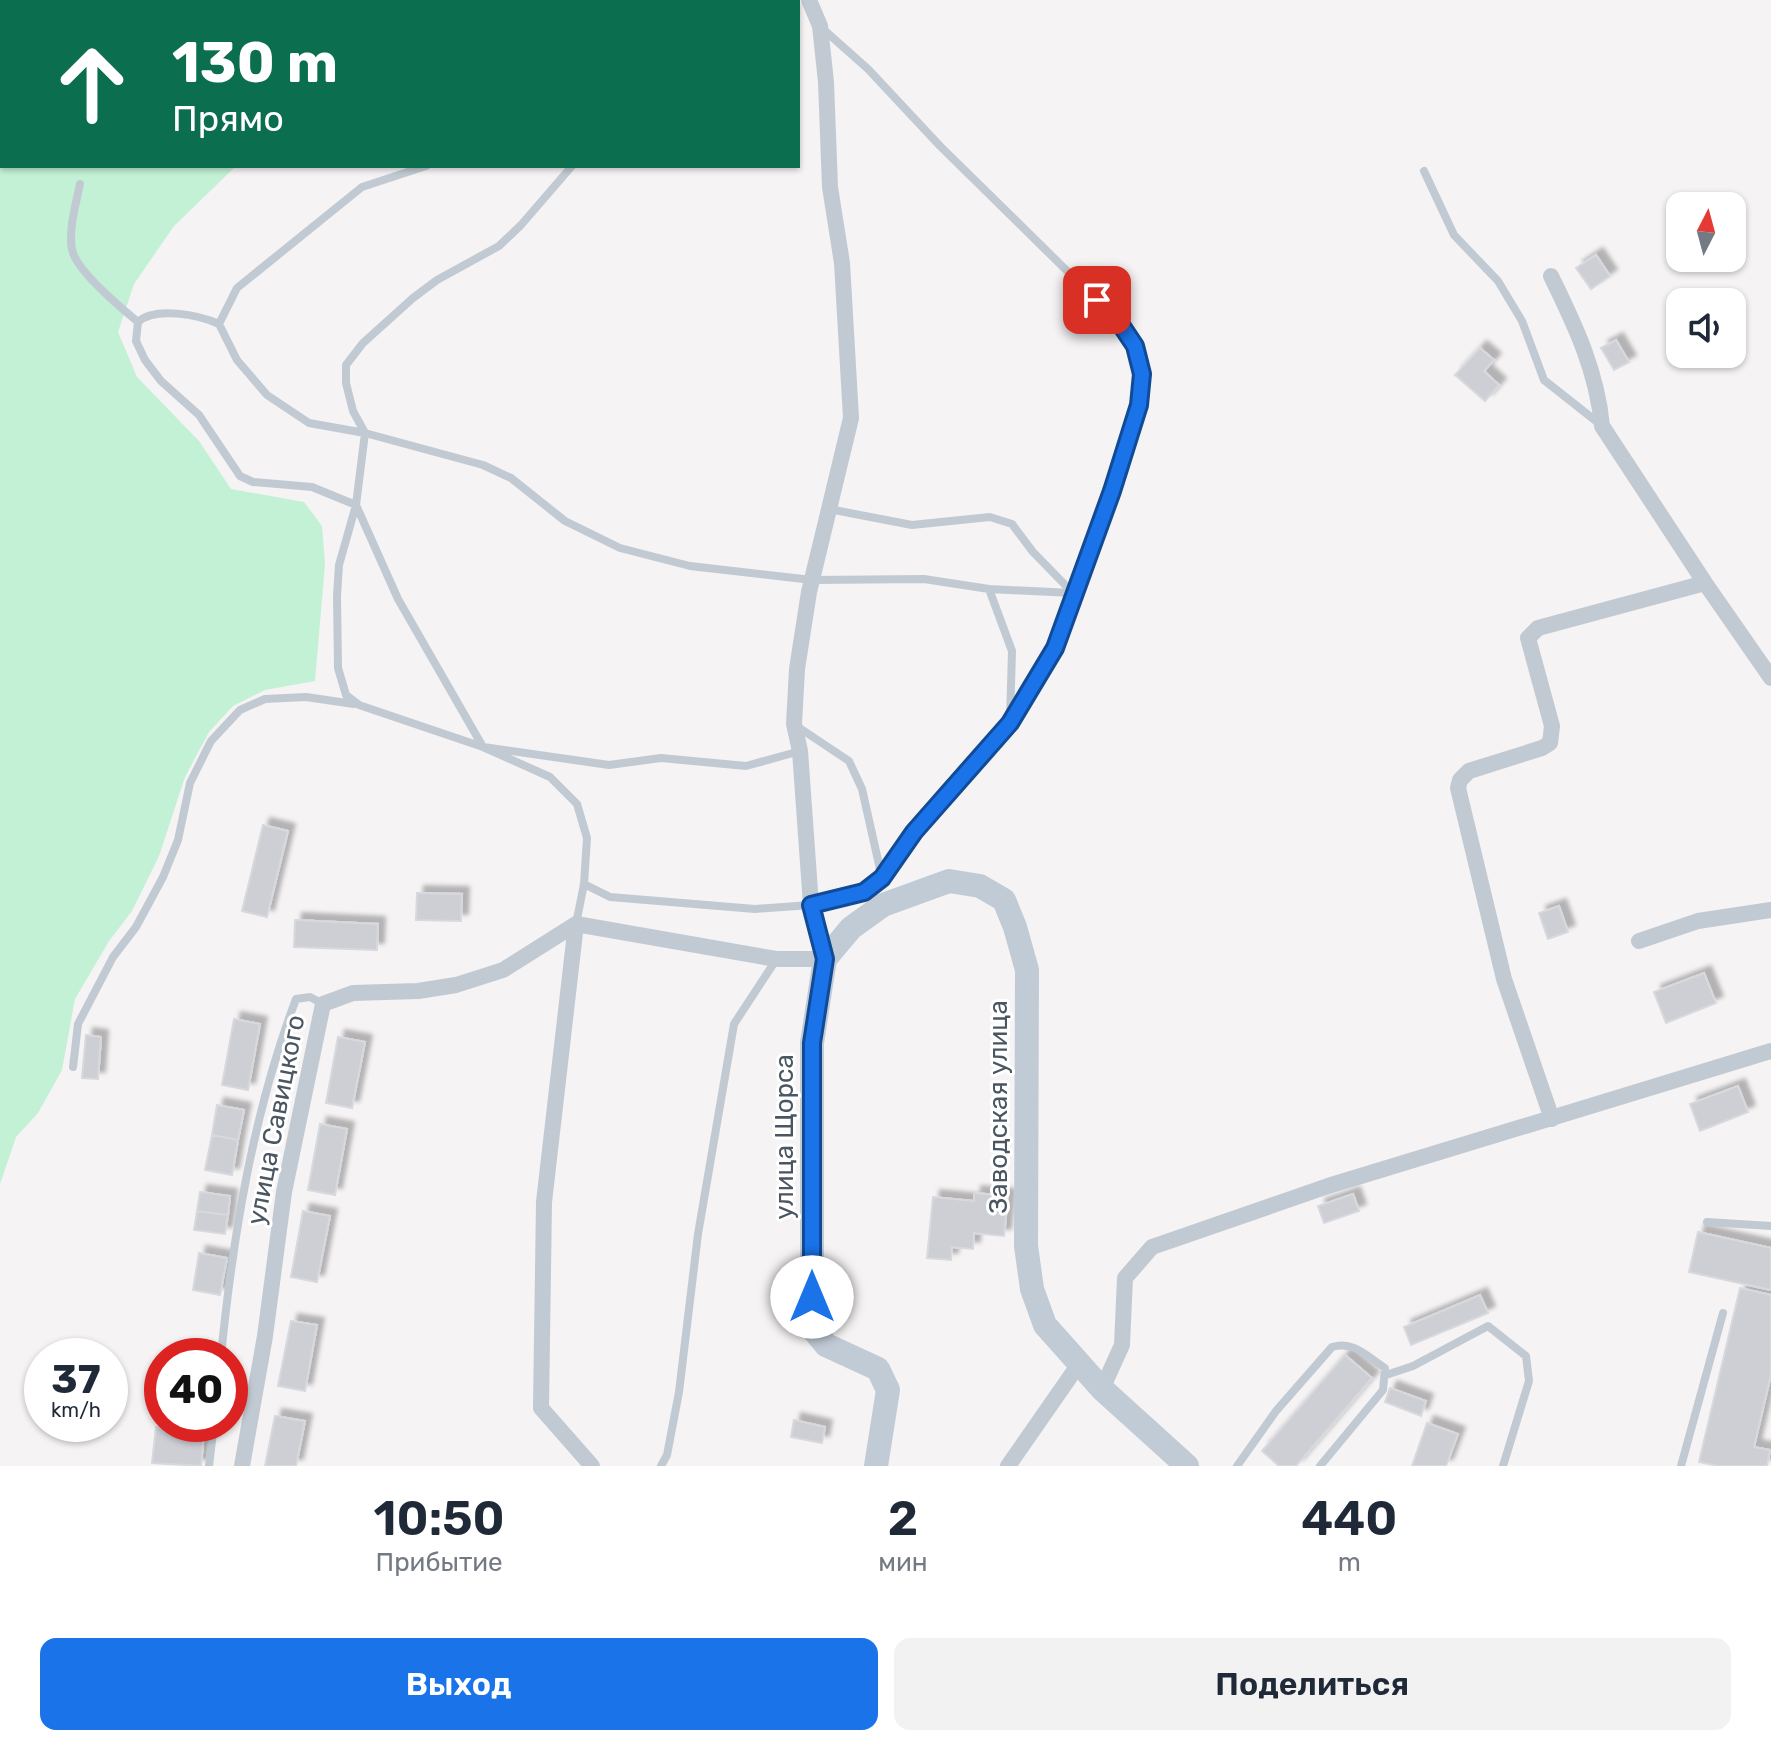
<!DOCTYPE html>
<html lang="ru">
<head>
<meta charset="utf-8">
<style>
	:root { --surface:#fff; --page:#f2f2f3; --text:#1f2937; --muted:#747a83; --accent:#1a73e8 }
	body { margin:0; font-family:Rubik,sans-serif; background:var(--page); color:var(--text); height:100vh; display:flex; flex-direction:column; font-size:30px; white-space:nowrap }
	* { box-sizing:border-box; margin:0 }
	p { font-size:26px; color:var(--muted) }
	.icon { flex:none; width:44px; height:44px; fill:none; stroke:currentColor; stroke-width:2; stroke-linecap:round; stroke-linejoin:round }
	.map { position:relative; height:1466px; overflow:hidden }
	.drawer { display:flex; flex-direction:column; background:var(--surface); flex:1 }
	.drawer>* { flex:none }
	.hud { position:absolute; left:0px; top:0px; width:800px; height:168px; box-shadow:0 2px 6px #0004; background:#0b6e4f; color:#fff; overflow:hidden }
	.needle { width:52px; rotate:6deg }
	.buttons { position:absolute; left:1666px; top:192px; display:grid; gap:16px }
	.buttons a { display:grid; place-items:center; width:80px; height:80px; border-radius:16px; background:var(--surface); box-shadow:0 2px 6px #0004; font-size:40px }
	.speed { position:absolute; left:24px; top:1338px; display:flex; gap:16px; font-size:40px; font-weight:700; text-align:center }
	.speed>* { display:grid; place-content:center; width:104px; height:104px; border-radius:50%; background:var(--surface); box-shadow:0 2px 6px #0004; line-height:1 }
	.speed small { font-size:20px; font-weight:400 }
	.speed .limit { border:12px solid #d22; background:#fff; color:#111 }
	.pin { position:absolute; display:grid; place-items:center; width:68px; height:68px; color:#fff; margin:-34px; border-radius:16px; box-shadow:0 4px 12px #0006 }
	.me { position:absolute; width:88px; margin:-44px; rotate:0deg; stroke-linejoin:round; filter:drop-shadow(0 0 6px #0008) }
	.turn { display:flex; align-items:center; gap:28px; height:168px; padding:0 40px; font-size:36px }
	.turn .icon { width:104px; height:104px; stroke-width:2.5 }
	.turn b { display:block; font-size:56px; line-height:68px }
	.eta { display:flex; justify-content:space-evenly; align-items:center; height:136px; text-align:center }
	.eta b { font-size:48px; font-weight:600; line-height:56px }
	.button { display:flex; gap:16px; margin-top:auto; padding:16px 40px }
	.button a { flex:1; height:92px; border-radius:16px; background:var(--accent); color:#fff; font-size:32px; font-weight:600; line-height:92px; text-align:center }
	.button a+a { background:var(--page); color:var(--text) }
	.map>svg:first-child { display:block }
	.green { fill:#c3f1d5 }
	.building { fill:#cdcfd5; stroke:#d7d9de; stroke-width:2; filter:url(#shadow) }
	.lines { fill:none; stroke-linecap:round; stroke-linejoin:round }
	.lane { stroke:#c1cad2; stroke-width:8 }
	.street { stroke:#c1cad2; stroke-width:16 }
	.secondary { stroke:#c1cbd6; stroke-width:24 }
	.route-casing { stroke:#114b97; stroke-width:20 }
	.route { stroke:#1a73e8; stroke-width:14 }
	.labels { text-anchor:middle; dominant-baseline:central; stroke-width:6; stroke-linejoin:round; paint-order:stroke }
	.street-label { font-size:26px; fill:#4a5661; stroke:#fff }
</style>
</head>
<body>
<div class="map">
<svg width="1771" height="1466" viewBox="0 0 1771 1466">
	<defs>
		<filter id="shadow"><feDropShadow dx="7" dy="-7" stdDeviation="2" flood-color="#0004"/></filter>
	</defs>
	<rect width="100%" height="100%" fill="#f5f3f3"/>
	<path class="green" d="M 0,0 L 319,0 L 2,2 L 2,166 L 236,166 L 174,226 L 134,284 L 118,332 L 137,377 L 199,441 L 231,489 L 304,502 L 322,526 L 325,564 L 315,681 L 265,690 L 233,706 L 209,732 L 185,777 L 159,856 L 132,911 L 109,941 L 75,999 L 62,1070 L 38,1113 L 16,1137 L 0,1184 Z"/>
	<path class="building" d="M 1596,255 L 1610,276 L 1591,289 L 1576,268 Z
		M 1616,340 L 1629,362 L 1614,370 L 1601,348 Z
		M 1480,348 L 1494,360 L 1484,371 L 1499,385 L 1485,401 L 1455,375 Z
		M 263,825 L 288,831 L 267,917 L 242,911 Z
		M 417,893 L 462,894 L 461,921 L 416,920 Z
		M 1559,906 L 1568,932 L 1548,939 L 1539,913 Z
		M 295,920 L 378,924 L 377,950 L 294,947 Z
		M 1704,973 L 1716,1003 L 1666,1023 L 1654,992 Z
		M 234,1019 L 260,1024 L 248,1090 L 222,1085 Z
		M 86,1035 L 101,1037 L 98,1079 L 82,1078 Z
		M 338,1037 L 365,1042 L 352,1108 L 326,1103 Z
		M 1738,1086 L 1748,1112 L 1700,1131 L 1690,1104 Z
		M 217,1105 L 244,1110 L 238,1140 L 212,1135 Z
		M 320,1124 L 347,1129 L 335,1195 L 308,1190 Z
		M 212,1135 L 238,1140 L 232,1175 L 205,1170 Z
		M 200,1192 L 230,1196 L 228,1215 L 197,1211 Z
		M 974,1193 L 1008,1196 L 1004,1236 L 974,1233 L 973,1249 L 952,1247 L 951,1260 L 927,1258 L 933,1197 L 974,1201 Z
		M 1353,1194 L 1359,1211 L 1324,1223 L 1318,1206 Z
		M 197,1211 L 228,1215 L 225,1234 L 194,1230 Z
		M 303,1211 L 330,1216 L 317,1282 L 291,1277 Z
		M 1698,1232 L 1771,1248 L 1771,1290 L 1689,1272 Z
		M 199,1253 L 227,1258 L 220,1295 L 193,1290 Z
		M 1740,1288 L 1771,1295 L 1771,1374 L 1754,1447 L 1770,1450 L 1767,1466 L 1718,1466 L 1699,1462 Z
		M 1480,1295 L 1488,1313 L 1411,1345 L 1404,1327 Z
		M 291,1321 L 317,1325 L 305,1391 L 278,1386 Z
		M 1345,1355 L 1372,1378 L 1296,1466 L 1279,1466 L 1262,1451 Z
		M 1390,1388 L 1426,1401 L 1421,1416 L 1385,1402 Z
		M 275,1416 L 305,1421 L 296,1466 L 265,1466 Z
		M 794,1420 L 825,1427 L 822,1443 L 791,1437 Z
		M 1427,1423 L 1458,1434 L 1446,1466 L 1412,1466 Z
		M 156,1427 L 204,1432 L 201,1466 L 152,1463 Z"/>
	<g class="lines">
		<path class="lane" d="M 462,0 L 462,2
			M 698,2 L 699,0
			M 572,166 L 521,225 L 499,246 L 437,280 L 413,298 L 363,343 L 346,365 L 346,383 L 353,411 L 365,433 L 356,505 L 339,565 L 337,596 L 338,668 L 346,695 L 359,705 L 483,747 L 550,777 L 577,804 L 587,838 L 584,884 L 576,924
			M 1424,171 L 1454,235 L 1498,281 L 1522,321 L 1544,380 L 1601,425
			M 80,184 C 76,203 67,235 73,253 C 80,273 121,308 138,322
			M 219,324 L 237,288 L 362,187 L 426,166
			M 829,509 L 912,525 L 990,517 L 1012,524 L 1033,552 L 1073,593
			M 989,589 L 1012,651 L 1010,720
			M 798,727 L 849,761 L 862,789 L 882,878
			M 800,751 L 746,766 L 661,758 L 609,765 L 483,747 L 398,599 L 356,505 L 312,487 L 253,482 L 240,476 L 199,415 L 161,381 L 145,360 L 136,341 L 138,322 C 155,306 199,315 219,324 L 237,360 L 267,395 L 309,423 L 365,433 L 483,465 L 511,478 L 565,521 L 620,548 L 690,566 L 812,580 L 924,579 L 989,589 L 1073,593
			M 584,884 L 610,897 L 755,909 L 811,905 L 864,892 L 882,878 L 914,832 L 1010,723 L 1055,648 L 1112,491 L 1139,405 L 1142,374 L 1135,346 L 1119,322 L 940,146 L 868,69 L 823,29
			M 73,1067 L 78,1024 L 113,957 L 136,927 L 163,877 L 178,840 L 190,783 L 211,741 L 240,710 L 265,699 L 306,697 L 354,704
			M 1707,1222 L 1771,1226
			M 221,1356 C 233,1235 253,1113 296,999 L 310,997 L 323,1004
			M 1386,1375 L 1413,1366 L 1488,1326 L 1526,1356 L 1529,1381 L 1503,1466
			M 209,1466 L 214,1424
			M 661,1466 L 667,1455 L 679,1392 L 698,1234 L 734,1024 L 776,960
			M 1237,1466 L 1276,1411 L 1332,1347 C 1353,1340 1368,1357 1385,1368 L 1383,1390 L 1320,1466
			M 1681,1466 L 1723,1313"/>
		<path class="street" d="M 1551,276 C 1575,325 1597,371 1602,426 L 1705,583 L 1771,678
			M 576,924 L 776,959 L 825,959 L 811,905 L 800,751 L 794,724 L 797,669 L 809,592 L 851,418 L 842,263 L 830,187 L 826,82 L 820,26 L 809,0
			M 576,924 L 544,1202 L 541,1408 L 592,1466
			M 1639,941 L 1698,921 L 1771,910
			M 1552,1119 L 1504,979 L 1458,788 L 1460,780 L 1469,771 L 1542,748 L 1550,743 L 1552,726 L 1528,638 L 1538,628 L 1705,583
			M 1102,1389 L 1122,1345 L 1125,1278 L 1152,1247 L 1328,1186 L 1771,1051
			M 242,1466 L 265,1336 L 284,1192 L 323,1004 L 353,993 L 418,991 L 456,985 L 503,970 L 576,924
			M 1008,1466 L 1079,1364"/>
		<path class="secondary" d="M 876,1466 L 888,1390 L 878,1369 L 826,1345 L 812,1328 L 812,1043 L 825,959 L 851,928 L 883,905 L 949,881 L 980,886 L 1004,900 L 1015,927 L 1027,970 L 1026,1246 L 1032,1289 L 1045,1325 L 1102,1389 L 1187,1466"/>
	</g>
	<g class="lines">
		<g class="route-casing">
			<path id="route" d="M 812,1297 L 812,1043 L 825,959 L 811,905 L 864,892 L 882,878 L 914,832 L 1010,723 L 1055,648 L 1112,491 L 1139,405 L 1142,374 L 1135,346 L 1119,322 L 1097,300"/>
		</g>
		<use href="#route" class="route"/>
	</g>
	<g class="labels">
		<g class="street-label">
			<text transform="translate(998 1107) rotate(-90)">Заводская улица</text>
			<text transform="translate(276 1120) rotate(-79)">улица Савицкого</text>
			<text transform="translate(784 1137) rotate(-90)">улица Щорса</text>
		</g>
	</g>
</svg>
<div class="buttons">
<a><svg class="needle" viewBox="-14 -14 28 28"><path d="M0-13l5 13h-10z" fill="#e53935"/><path d="M0 13l5-13h-10z" fill="#747a83"/></svg></a>
<a><svg class="icon" aria-label="sound" viewBox="0 0 24 24"><path d="M4 9h4l5-4v14l-5-4H4zM17 9q2 3 0 6"/></svg></a>
</div>
<div class="speed"><div>37<small>km/h</small></div><div class="limit">40</div></div>
<div class="pin" style="left:1097px;top:300px;background:#d93025"><svg class="icon" aria-label="arrive" viewBox="0 0 24 24"><path d="M6 21V4h12l-3 4 3 4H6"/></svg></div>
<svg class="me" style="left:812px;top:1297px" viewBox="-20 -20 40 40"><circle r="19" fill="#fff"/><path d="M0-13L10 11 0 6-10 11z" fill="#1a73e8"/></svg>
<div class="hud">
<div class="turn"><svg class="icon" aria-label="ahead" viewBox="0 0 24 24"><path d="M12 20V5M6 11l6-6 6 6"/></svg><div><b>130 m</b>Прямо</div></div>
</div>
</div>
<section class="drawer">
<div class="eta">
<div><b>10:50</b><p>Прибытие</p></div>
<div><b>2</b><p>мин</p></div>
<div><b>440</b><p>m</p></div>
</div>
<div class="button"><a>Выход</a><a>Поделиться</a></div>
</section>
</body>
</html>
